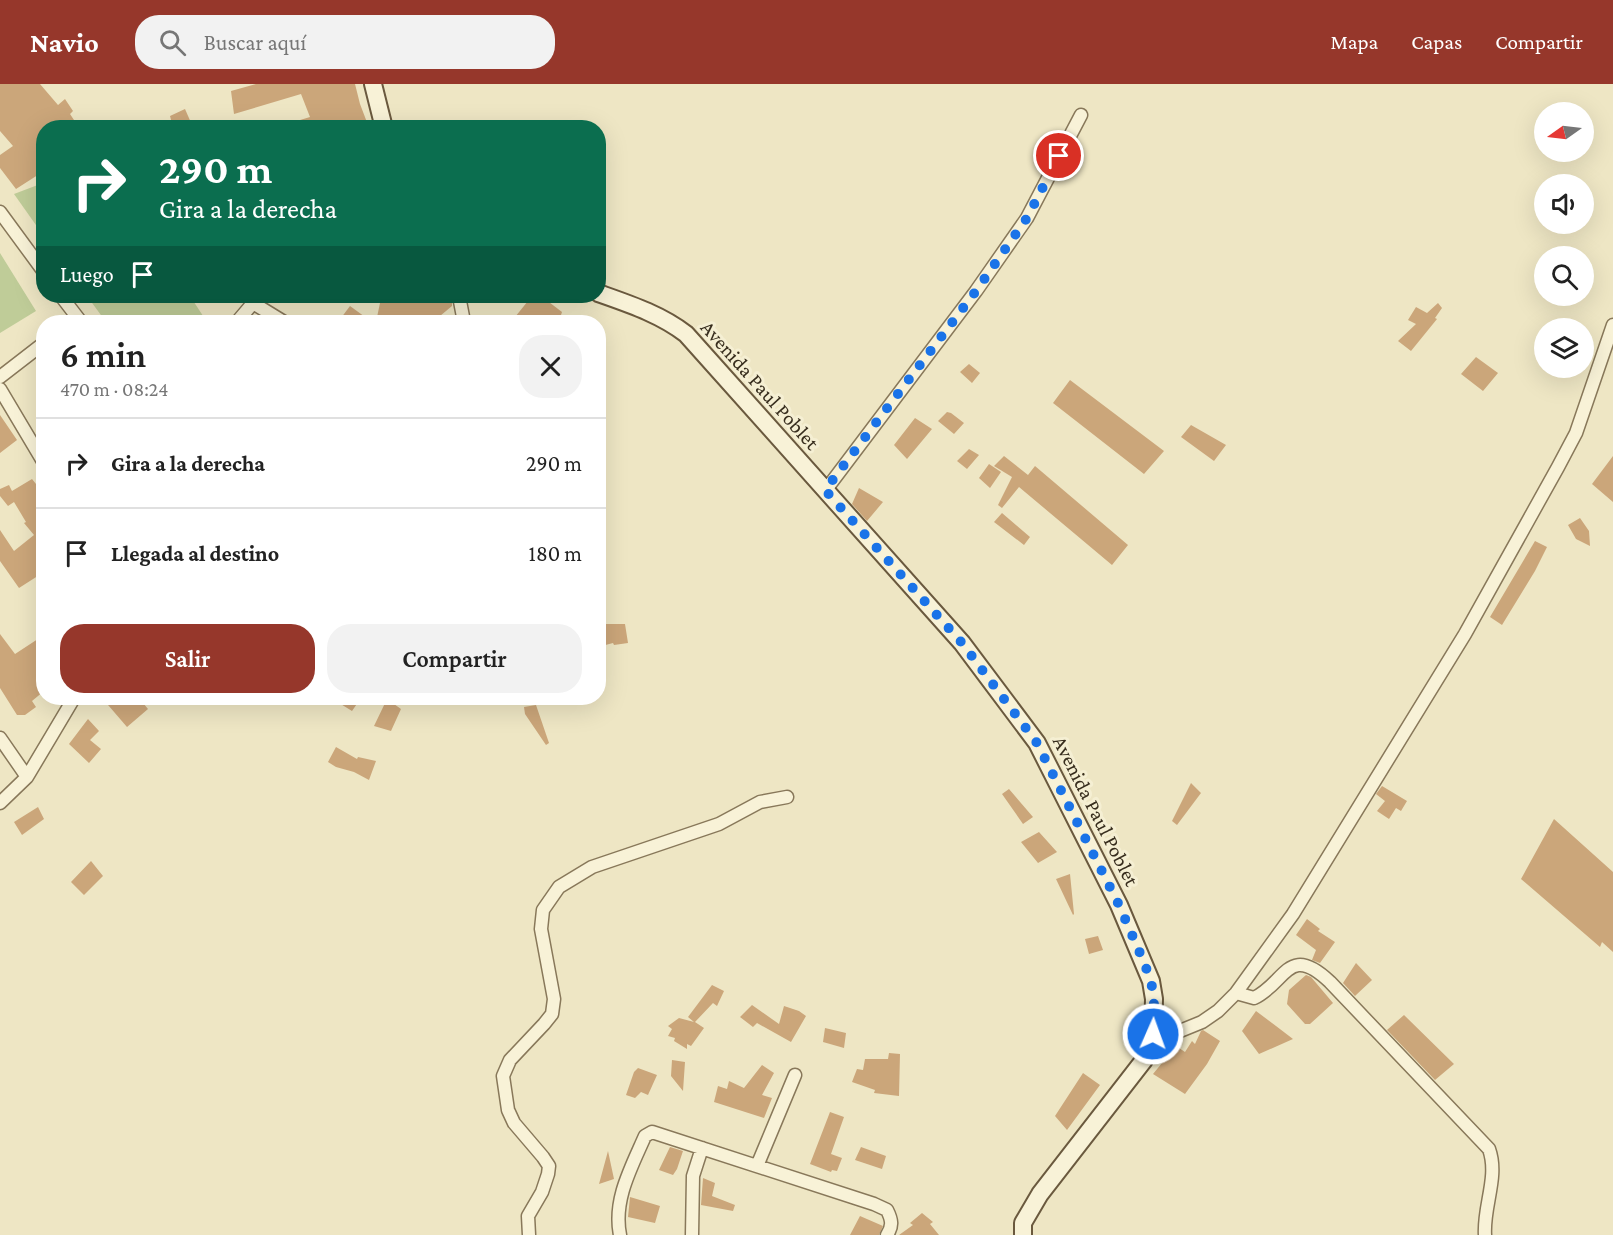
<!DOCTYPE html>
<html lang="es">
<head>
<meta charset="utf-8">
<style>
	:root { --surface:#fff; --page:#f2f2f2; --text:#222; --muted:#767676; --line:#e0e0e0; --accent:#96372b }
	body { margin:0; font-family:"Crimson Pro",serif; background:var(--page); color:var(--text); height:100vh; display:flex; flex-direction:column; font-size:22px; white-space:nowrap }
	* { box-sizing:border-box; margin:0 }
	p { font-size:20px; color:var(--muted) }
	.icon { flex:none; width:33px; height:33px; fill:none; stroke:currentColor; stroke-width:2; stroke-linecap:round; stroke-linejoin:round }
	.map { position:relative; flex:1; overflow:hidden }
	.details { position:absolute; left:36px; top:231px; width:570px; height:390px; display:flex; flex-direction:column; background:var(--surface); border-radius:24px; box-shadow:0 6px 24px #0002 }
	.details>* { flex:none }
	.hud { position:absolute; left:36px; top:36px; width:570px; height:183px; border-radius:24px; box-shadow:0 6px 24px #0002; background:#0b6e4f; color:#fff; overflow:hidden }
	.needle { width:39px; rotate:256deg }
	.tools { position:absolute; left:1534px; top:18px; display:grid; gap:12px }
	.tools a { display:grid; place-items:center; width:60px; height:60px; border-radius:50%; background:var(--surface); box-shadow:0 6px 24px #0002; font-size:30px }
	.pin { position:absolute; display:grid; place-items:center; width:51px; height:51px; color:#fff; margin:-26px; border:3px solid #fff; border-radius:50%; box-shadow:0 2px 6px #0007 }
	.me { position:absolute; width:66px; margin:-33px; rotate:2deg; stroke-linejoin:round; filter:drop-shadow(0 0 4px #0008) }
	.turn { display:flex; align-items:center; gap:21px; height:126px; padding:0 24px; font-size:27px }
	.turn .icon { width:78px; height:78px; stroke-width:2.5 }
	.turn b { display:block; font-size:42px; line-height:51px }
	.then { display:flex; align-items:center; height:57px; padding:0 24px; background:#0003; gap:12px; font-size:22px }
	.round { display:grid; place-items:center; flex:none; width:63px; height:63px; border-radius:24px; background:var(--page) }
	.summary { display:flex; align-items:center; justify-content:space-between; height:102px; padding:0 24px }
	h1 { font-size:36px; font-weight:600; line-height:45px }
	.cta { display:flex; gap:12px; margin-top:auto; padding:12px 24px }
	.cta a { flex:1; height:69px; border-radius:24px; background:var(--accent); color:#fff; font-size:24px; font-weight:600; line-height:69px; text-align:center }
	.cta a+a { background:var(--page); color:var(--text) }
	ul { padding:0; list-style:none }
	li { display:flex; align-items:center; gap:18px; height:90px; padding:0 24px; border-top:2px solid var(--line) }
	li div { flex:1 }
	li b { display:block; font-size:22px }
	li em { font-style:normal }
	header { display:flex; align-items:center; gap:36px; box-sizing:border-box; height:84px; padding:0 30px; background:var(--accent); color:#fff }
	header strong { font-size:28px }
	nav { display:flex; gap:33px; margin-inline-start:auto; font-size:21px }
	.search { width:420px; height:54px; background:var(--page); display:flex; align-items:center; gap:15px; box-sizing:border-box; padding:0 21px; border-radius:24px; color:var(--muted); font-size:22px }
	.map>svg:first-child { display:block }
	.green { fill:#bfcc98 }
	.building { fill:#cba67a }
	.lines { fill:none; stroke-linecap:round; stroke-linejoin:round }
	.minor-casing { stroke:#88785a; stroke-width:15 }
	.secondary-casing { stroke:#6a593e; stroke-width:20 }
	.minor { stroke:#f8f2d7; stroke-width:12 }
	.secondary { stroke:#f8f2d7; stroke-width:16 }
	.route { stroke:#1a73e8; stroke-width:10; stroke-dasharray:0 18 }
	.labels { text-anchor:middle; dominant-baseline:central; stroke-width:6; stroke-linejoin:round; paint-order:stroke }
	.street-label { font-size:21px; fill:#382e1e; stroke:#f5efd3 }
</style>
</head>
<body>
<header>
<strong>Navio</strong>
<div class="search"><svg class="icon" aria-label="search" viewBox="0 0 24 24"><circle cx="10" cy="10" r="6"/><path d="M15 15l6 6"/></svg>Buscar aquí</div>
<nav><a>Mapa</a><a>Capas</a><a>Compartir</a></nav>
</header>
<div class="map">
<svg width="1613" height="1151" viewBox="0 0 1613 1151">
	<rect width="100%" height="100%" fill="#eee6c4"/>
	<path class="green" d="M 43,99 L 44,99 L 43,151 L 14,110 Z
		M 0,169 L 36,227 L 0,249 Z
		M 87,212 L 190,212 L 207,238 L 106,238 Z"/>
	<path class="building" d="M 0,0 L 40,0 L 58,21 L 65,15 L 73,27 L 70,30 L 76,39 L 69,44 L 44,44 L 44,87 L 16,105 L 0,84 L 0,71 L 13,62 L 0,47 Z
		M 256,0 L 355,0 L 360,20 L 368,41 L 364,42 L 364,44 L 287,44 L 287,40 L 310,33 L 301,10 L 234,30 L 231,7 Z
		M 185,25 L 192,41 L 184,44 L 173,44 L 170,32 Z
		M 532,212 L 541,212 L 562,228 L 561,231 L 568,238 L 511,238 Z
		M 380,219 L 452,219 L 452,222 L 440,232 L 443,238 L 376,238 Z
		M 1438,219 L 1442,224 L 1435,234 L 1437,235 L 1411,267 L 1398,257 L 1416,240 L 1408,236 L 1416,223 L 1427,229 Z
		M 350,222 L 372,238 L 338,238 Z
		M 1476,273 L 1498,289 L 1483,307 L 1461,290 Z
		M 969,280 L 980,289 L 972,299 L 960,288 Z
		M 1070,296 L 1164,367 L 1144,390 L 1053,319 Z
		M 947,328 L 951,329 L 964,339 L 954,350 L 938,337 Z
		M 0,331 L 17,356 L 0,369 Z
		M 915,334 L 932,345 L 907,375 L 894,361 Z
		M 1191,341 L 1226,361 L 1214,377 L 1181,353 Z
		M 969,365 L 979,371 L 967,385 L 957,377 Z
		M 1004,372 L 1028,391 L 1035,382 L 1128,461 L 1112,481 L 1019,403 L 1002,424 L 998,421 L 1012,393 L 994,382 Z
		M 1613,372 L 1613,418 L 1592,400 Z
		M 989,380 L 1001,388 L 990,404 L 979,394 Z
		M 32,395 L 44,410 L 44,488 L 19,504 L 0,477 L 0,446 L 14,467 L 34,451 L 24,439 L 26,438 L 14,418 L 8,422 L 0,412 L 0,405 L 9,401 L 12,407 Z
		M 859,404 L 883,418 L 867,437 L 852,420 Z
		M 1002,429 L 1030,453 L 1024,461 L 994,438 Z
		M 1580,434 L 1589,447 L 1590,462 L 1576,455 L 1568,441 Z
		M 1535,457 L 1547,463 L 1535,487 L 1502,541 L 1490,533 Z
		M 598,540 L 625,540 L 628,559 L 614,561 L 613,559 L 598,563 Z
		M 0,550 L 15,570 L 44,551 L 44,607 L 32,617 L 36,623 L 25,631 L 17,631 L 0,604 Z
		M 102,614 L 139,614 L 148,625 L 127,643 Z
		M 331,614 L 361,614 L 352,627 Z
		M 387,615 L 401,625 L 391,647 L 374,642 Z
		M 536,621 L 549,659 L 546,661 L 525,630 L 524,623 Z
		M 88,635 L 99,647 L 90,656 L 101,665 L 89,679 L 69,660 Z
		M 336,663 L 357,675 L 358,673 L 376,677 L 369,696 L 354,688 L 336,683 L 328,678 Z
		M 1191,699 L 1201,709 L 1177,741 L 1172,737 Z
		M 1382,702 L 1407,717 L 1401,727 L 1396,724 L 1389,735 L 1377,727 L 1385,717 L 1376,710 Z
		M 1009,705 L 1033,733 L 1023,740 L 1002,710 Z
		M 38,723 L 44,735 L 22,751 L 14,738 Z
		M 1554,735 L 1613,788 L 1613,868 L 1602,858 L 1600,863 L 1521,795 Z
		M 1039,748 L 1057,768 L 1038,779 L 1021,758 Z
		M 91,777 L 103,792 L 84,811 L 71,798 Z
		M 1070,790 L 1074,830 L 1073,831 L 1056,795 Z
		M 1307,835 L 1320,845 L 1318,847 L 1335,858 L 1320,879 L 1312,876 L 1316,866 L 1296,851 Z
		M 1098,852 L 1103,866 L 1089,870 L 1085,855 Z
		M 1356,879 L 1372,896 L 1355,912 L 1343,899 Z
		M 1306,891 L 1311,893 L 1333,919 L 1310,940 L 1305,940 L 1287,920 L 1289,906 Z
		M 712,901 L 724,907 L 717,922 L 713,919 L 695,938 L 704,944 L 691,962 L 687,960 L 687,965 L 674,957 L 675,954 L 668,952 L 672,945 L 668,942 L 679,934 L 694,938 L 688,933 Z
		M 752,921 L 779,940 L 784,922 L 799,927 L 806,932 L 791,958 L 757,939 L 753,943 L 740,933 Z
		M 1256,927 L 1276,942 L 1293,955 L 1259,970 L 1242,947 Z
		M 1404,931 L 1454,980 L 1435,996 L 1387,946 Z
		M 825,944 L 846,949 L 844,964 L 823,958 Z
		M 1203,946 L 1220,957 L 1207,980 L 1185,1010 L 1153,990 L 1176,962 L 1185,968 L 1192,957 L 1195,960 L 1201,947 Z
		M 889,969 L 900,970 L 899,1012 L 874,1009 L 875,1006 L 852,998 L 857,985 L 863,986 L 865,975 L 888,975 Z
		M 672,976 L 685,978 L 683,1007 L 671,992 Z
		M 762,981 L 774,989 L 762,1011 L 772,1014 L 764,1034 L 714,1018 L 718,1002 L 727,1005 L 729,997 L 744,1004 Z
		M 638,984 L 657,991 L 648,1011 L 641,1008 L 635,1014 L 626,1011 L 634,988 Z
		M 1083,989 L 1100,1001 L 1067,1046 L 1055,1032 Z
		M 830,1028 L 844,1033 L 831,1070 L 842,1074 L 837,1087 L 832,1086 L 831,1088 L 810,1080 Z
		M 670,1063 L 683,1067 L 677,1085 L 673,1091 L 659,1086 Z
		M 861,1063 L 886,1072 L 882,1085 L 855,1076 Z
		M 608,1067 L 614,1095 L 599,1100 Z
		M 703,1094 L 715,1099 L 712,1112 L 735,1121 L 733,1127 L 701,1121 Z
		M 630,1113 L 660,1122 L 655,1139 L 628,1133 Z
		M 922,1129 L 933,1138 L 930,1140 L 939,1151 L 899,1151 L 913,1141 L 910,1139 Z
		M 860,1132 L 883,1142 L 879,1151 L 850,1151 Z"/>
	<g class="lines">
		<g class="minor-casing">
			<path id="minor" d="M 0,128 L 44,188
				M 61,212 L 81,238
				M 247,212 L 253,219 L 284,238
				M 459,212 L 464,238
				M 237,238 L 259,212
				M 0,293 L 44,259
				M 0,305 L 44,379
				M 825,407 L 976,207 L 1027,134 L 1081,31
				M 0,654 L 27,693
				M 0,719 L 27,693 L 74,614
				M 1236,909 L 1254,914 C 1286,899 1288,858 1330,898 L 1489,1065 C 1499,1093 1483,1122 1485,1151
				M 1153,950 L 1175,949 L 1202,938 L 1218,927 L 1236,909 L 1293,830 L 1465,550 L 1558,383 L 1576,349 L 1613,241
				M 757,1082 L 795,991
				M 529,1151 L 528,1132 L 542,1108 L 548,1090 L 549,1082 L 543,1073 L 514,1039 L 508,1026 L 503,992 L 510,976 L 544,940 L 552,930 L 554,915 L 541,845 L 543,826 L 559,803 L 592,783 L 719,740 L 760,718 L 787,713
				M 620,1151 C 613,1116 631,1084 645,1052 L 652,1048 L 874,1120 L 887,1126 C 892,1136 893,1142 887,1151
				M 692,1151 L 693,1092 L 702,1064"/>
		</g>
		<g class="secondary-casing">
			<path id="secondary" d="M 373,0 L 384,44
				M 598,209 C 629,220 660,230 686,250 L 962,559 L 1037,659 L 1119,821 L 1151,897 L 1154,915 L 1153,950 L 1144,976 L 1040,1110 L 1023,1139 L 1023,1151"/>
		</g>
		<use href="#minor" class="minor"/>
		<use href="#secondary" class="secondary"/>
	</g>
	<g class="lines">
		<path class="route" d="M 1059,72 L 1027,134 L 976,207 L 825,406 L 962,559 L 1037,659 L 1119,821 L 1143,876 L 1151,897 L 1154,915 L 1153,950"/>
	</g>
	<g class="labels">
		<g class="street-label">
			<text transform="translate(760 301) rotate(48)">Avenida Paul Poblet</text>
			<text transform="translate(1096 727) rotate(63)">Avenida Paul Poblet</text>
		</g>
	</g>
</svg>
<div class="tools">
<a><svg class="needle" viewBox="-14 -14 28 28"><path d="M0-13l5 13h-10z" fill="#e53935"/><path d="M0 13l5-13h-10z" fill="#767676"/></svg></a>
<a><svg class="icon" aria-label="sound" viewBox="0 0 24 24"><path d="M4 9h4l5-4v14l-5-4H4zM17 9q2 3 0 6"/></svg></a>
<a><svg class="icon" aria-label="search" viewBox="0 0 24 24"><circle cx="10" cy="10" r="6"/><path d="M15 15l6 6"/></svg></a>
<a><svg class="icon" aria-label="layers" viewBox="0 0 24 24"><path d="M12 4l9 5-9 5-9-5zM3 14l9 5 9-5"/></svg></a>
</div>
<div class="pin" style="left:1059px;top:72px;background:#d93025"><svg class="icon" aria-label="arrive" viewBox="0 0 24 24"><path d="M6 21V4h12l-3 4 3 4H6"/></svg></div>
<svg class="me" style="left:1153px;top:950px" viewBox="-20 -20 40 40"><circle r="17" fill="#1a73e8" stroke="#fff" stroke-width="3"/><path d="M0-11L8 9 0 5-8 9z" fill="#fff"/></svg>
<div class="hud">
<div class="turn"><svg class="icon" aria-label="right" viewBox="0 0 24 24"><path d="M7 20v-9h11M14 6l5 5-5 5"/></svg><div><b>290 m</b>Gira a la derecha</div></div>
<div class="then">Luego<svg class="icon" aria-label="arrive" viewBox="0 0 24 24"><path d="M6 21V4h12l-3 4 3 4H6"/></svg></div>
</div>
<section class="details">
<div class="summary"><div><h1>6 min</h1><p>470 m · 08:24</p></div><a class="round"><svg class="icon" aria-label="close" viewBox="0 0 24 24"><path d="M6 6l12 12M18 6L6 18"/></svg></a></div>
<ul>
<li><svg class="icon" aria-label="right" viewBox="0 0 24 24"><path d="M7 20v-9h11M14 6l5 5-5 5"/></svg><div><b>Gira a la derecha</b></div><em>290 m</em></li>
<li><svg class="icon" aria-label="arrive" viewBox="0 0 24 24"><path d="M6 21V4h12l-3 4 3 4H6"/></svg><div><b>Llegada al destino</b></div><em>180 m</em></li>
</ul>
<div class="cta"><a>Salir</a><a>Compartir</a></div>
</section>
</div>
</body>
</html>
